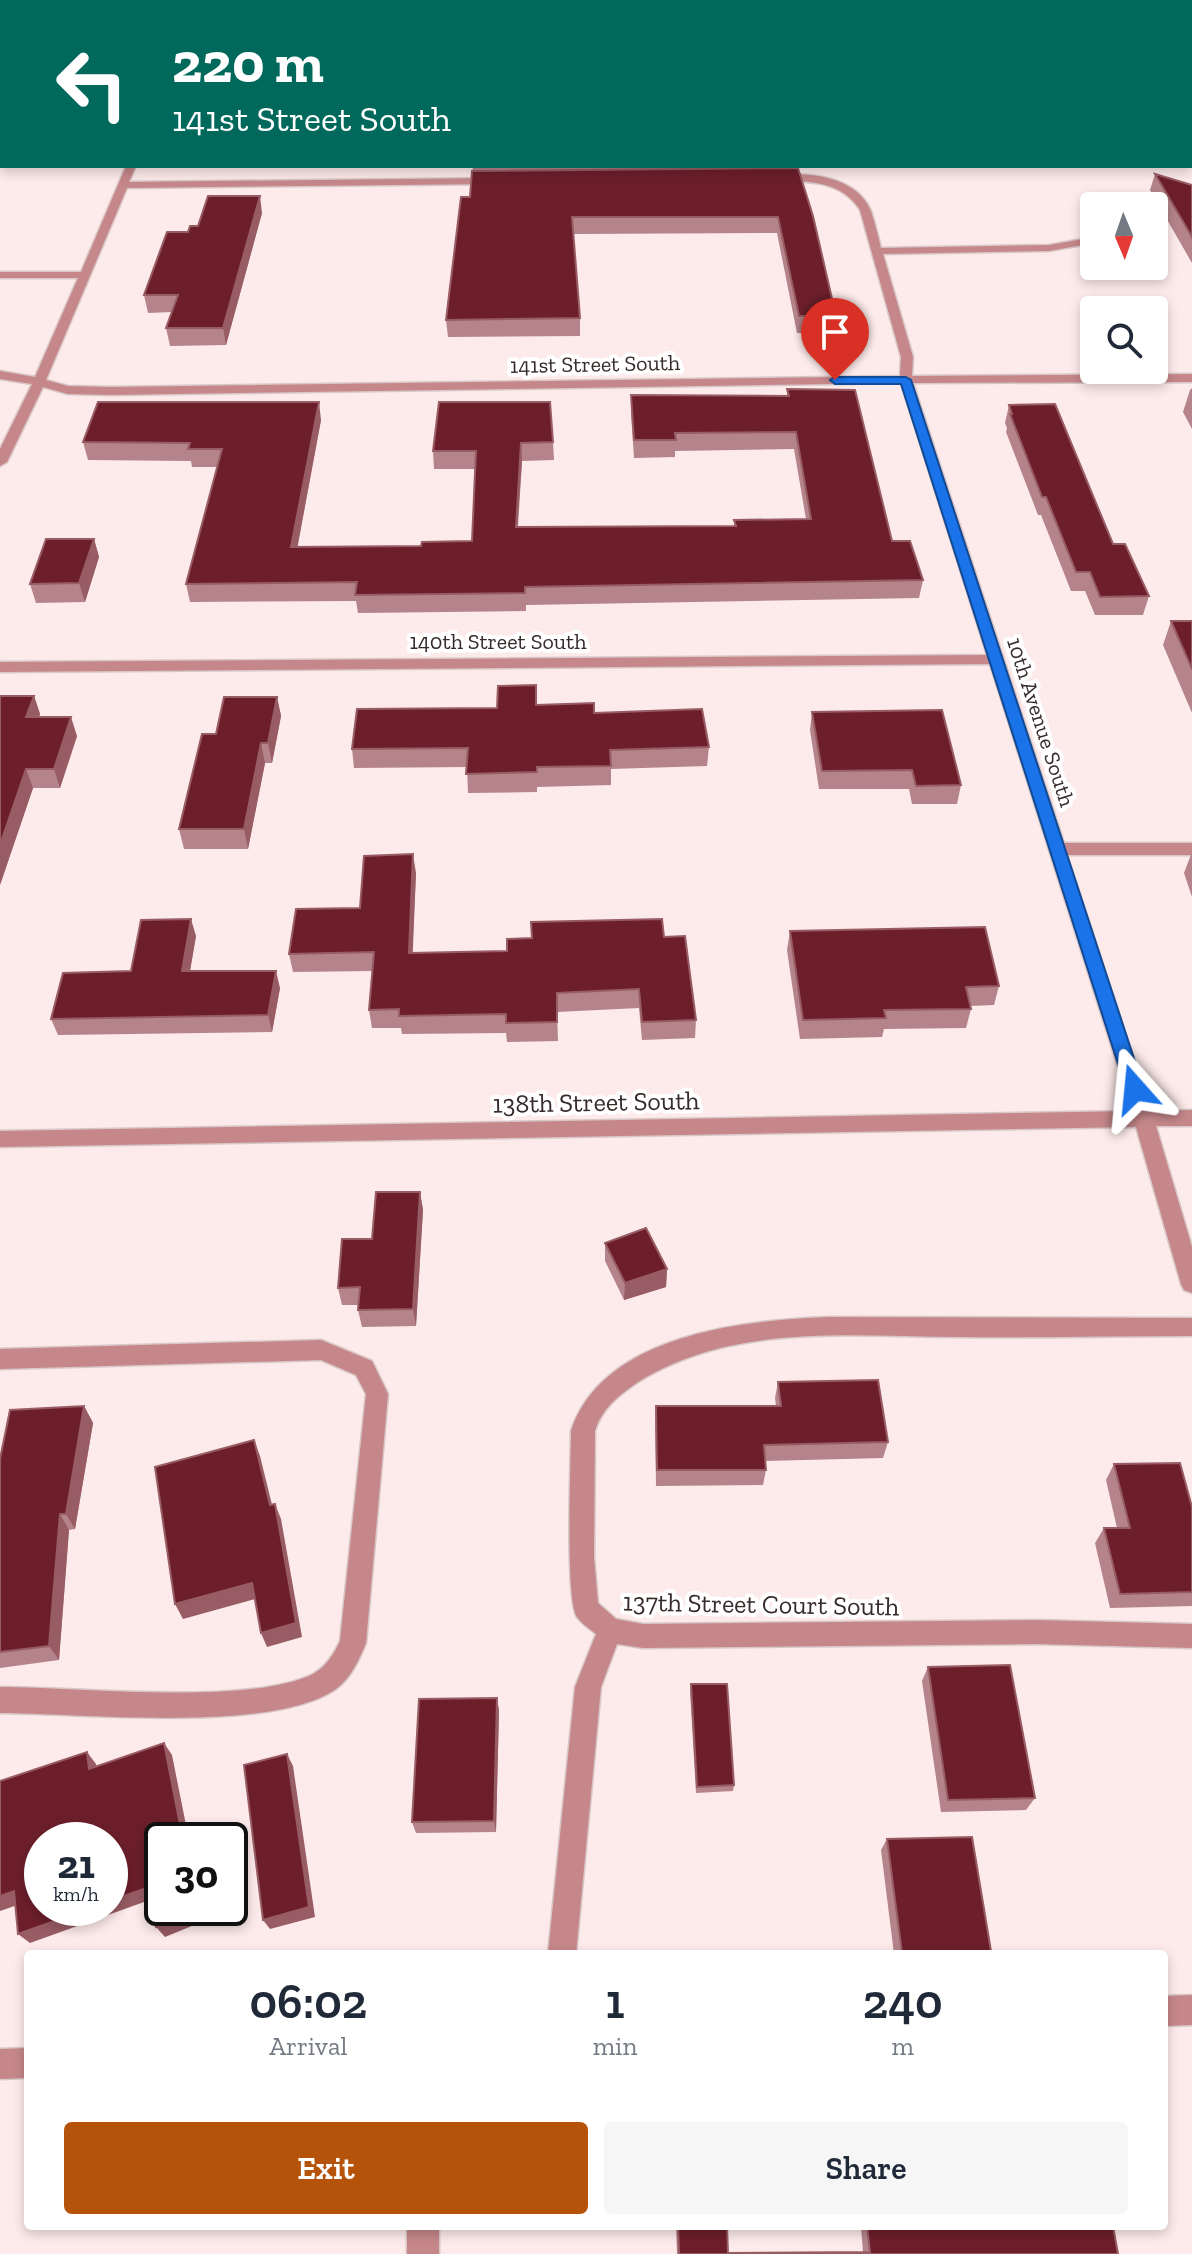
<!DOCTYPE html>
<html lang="en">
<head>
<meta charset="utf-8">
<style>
	:root { --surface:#fff; --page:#f6f6f7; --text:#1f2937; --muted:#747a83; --accent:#b45309 }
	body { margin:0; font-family:"Zilla Slab",serif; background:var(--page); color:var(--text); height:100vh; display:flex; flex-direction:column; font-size:30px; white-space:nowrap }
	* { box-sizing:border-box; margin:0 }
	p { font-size:26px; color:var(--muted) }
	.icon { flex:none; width:44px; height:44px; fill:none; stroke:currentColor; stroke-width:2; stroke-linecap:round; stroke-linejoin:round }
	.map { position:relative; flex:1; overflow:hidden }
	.panel { position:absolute; left:24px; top:1950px; width:1144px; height:280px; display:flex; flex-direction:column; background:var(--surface); border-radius:8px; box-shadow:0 4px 12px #0003 }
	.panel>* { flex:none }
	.top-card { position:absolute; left:0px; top:0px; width:1192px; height:168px; box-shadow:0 4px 12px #0003; background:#00695c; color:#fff; overflow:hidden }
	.needle { width:52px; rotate:178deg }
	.tools { position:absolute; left:1080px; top:192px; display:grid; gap:16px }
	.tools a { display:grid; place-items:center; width:88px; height:88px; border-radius:8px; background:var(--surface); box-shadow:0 4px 12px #0003; font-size:40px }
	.speed { position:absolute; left:24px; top:1822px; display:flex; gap:16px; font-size:40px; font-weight:700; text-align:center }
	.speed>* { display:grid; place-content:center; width:104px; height:104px; border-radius:50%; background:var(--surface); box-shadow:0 4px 12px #0003; line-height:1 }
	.speed small { font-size:20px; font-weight:400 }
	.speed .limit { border:4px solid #111; border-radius:12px; background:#fff; color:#111 }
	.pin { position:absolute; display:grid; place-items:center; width:68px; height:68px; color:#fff; margin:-82px -34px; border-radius:50% 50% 50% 0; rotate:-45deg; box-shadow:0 0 8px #0007 }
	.pin .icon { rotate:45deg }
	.me { position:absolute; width:88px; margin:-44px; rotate:342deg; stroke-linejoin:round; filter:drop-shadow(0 0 6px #0008) }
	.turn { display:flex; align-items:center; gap:28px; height:168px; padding:0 40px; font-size:36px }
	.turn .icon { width:104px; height:104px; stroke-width:2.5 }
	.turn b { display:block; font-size:56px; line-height:68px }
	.eta { display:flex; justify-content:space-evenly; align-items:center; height:136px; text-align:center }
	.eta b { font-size:48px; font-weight:600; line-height:56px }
	.action { display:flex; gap:16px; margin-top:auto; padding:16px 40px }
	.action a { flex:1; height:92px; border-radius:8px; background:var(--accent); color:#fff; font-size:32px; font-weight:600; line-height:92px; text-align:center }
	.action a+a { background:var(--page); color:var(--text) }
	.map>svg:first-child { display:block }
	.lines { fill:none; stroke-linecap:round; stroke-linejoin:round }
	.minor-casing { stroke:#d9c7c7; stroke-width:3 }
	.minor { fill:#c5878a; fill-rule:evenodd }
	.wall { fill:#b4848a }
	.shaded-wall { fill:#985c64 }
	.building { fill:#6c1f2b; stroke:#985c64; stroke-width:2 }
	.route { fill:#1a73e8; stroke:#114b97; stroke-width:2 }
	.labels { text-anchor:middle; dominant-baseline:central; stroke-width:8; stroke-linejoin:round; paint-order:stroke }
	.far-street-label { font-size:22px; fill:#362a2a; stroke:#fff }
	.street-label { font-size:26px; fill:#362a2a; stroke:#fff }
</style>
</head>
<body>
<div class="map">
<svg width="1192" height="2254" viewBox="0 0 1192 2254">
	<rect width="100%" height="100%" fill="#fdeaea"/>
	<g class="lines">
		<g class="minor-casing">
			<path id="minor" d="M 439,0 L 453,0 L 455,2 L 441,2 Z
				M 790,0 L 798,0 L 798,2 L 790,2 Z
				M 1045,0 L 1054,0 L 1055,2 L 1046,2 Z
				M 126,166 L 136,166 L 129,182 L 495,178 L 500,181 L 495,184 L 127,188 L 46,380 L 68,386 L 111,387 L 900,376 L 901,357 L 860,210 C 841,180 807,181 775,181 L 770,178 L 771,176 C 805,171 856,175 871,211 C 875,223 878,236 881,248 L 1049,245 L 1094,237 L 1094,243 L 1049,251 L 883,254 L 913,357 L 912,376 L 1192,374 L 1192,382 L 913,383 L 1064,843 L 1192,843 L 1192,855 L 1067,855 L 1151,1111 L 1192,1110 L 1192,1126 L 1156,1126 L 1192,1247 L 1192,1293 L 1184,1290 L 1181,1284 L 1136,1127 L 0,1147 L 0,1131 L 1132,1111 L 990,664 L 0,672 L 0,662 L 987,655 L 901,383 L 111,395 L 68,394 L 43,387 L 7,462 L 0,466 L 0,449 L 32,384 L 0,379 L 0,371 L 35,377 L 78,278 L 0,278 L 0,272 L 81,272 Z
				M 830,1317 L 1192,1318 L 1192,1336 C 1115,1336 1037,1338 960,1337 C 851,1337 735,1322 638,1382 C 619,1395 602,1408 595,1431 L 594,1557 L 598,1603 L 616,1619 L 643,1624 L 1035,1620 L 1192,1624 L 1192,1648 L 1035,1644 L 643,1648 L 617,1644 L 601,1687 L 576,1954 L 548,1954 L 575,1687 L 596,1634 C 590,1629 582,1624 577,1617 C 565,1600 571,1461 571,1431 C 603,1334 745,1320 830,1317 Z
				M 321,1340 L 372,1361 L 388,1394 L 366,1643 C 359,1660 351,1678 336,1689 C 271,1734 81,1713 0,1713 L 0,1687 C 78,1687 248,1706 313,1674 C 326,1667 334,1654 340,1641 L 366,1394 L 356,1375 L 321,1360 L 0,1369 L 0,1349 Z
				M 1192,1995 L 1192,2025 L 1164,2026 L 1164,1996 Z
				M 28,2048 L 28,2078 L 0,2079 L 0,2049 Z
				M 407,2226 L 439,2226 L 439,2254 L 407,2254 Z"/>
		</g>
		<use href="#minor" class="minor"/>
	</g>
	<path class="wall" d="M 473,166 L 794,166 L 836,316 L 834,333 L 797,333 L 777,233 L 573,234 L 580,318 L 580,336 L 448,337 L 446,320 L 470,197 Z
		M 1155,174 L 1192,185 L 1192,263 L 1150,190 Z
		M 262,213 L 226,345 L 170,346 L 166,328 L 172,312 L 148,313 L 144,295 L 188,232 L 198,226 Z
		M 1192,388 L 1192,429 L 1183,412 L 1190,390 Z
		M 787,389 L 892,541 L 923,580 L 919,598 L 526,605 L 526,611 L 358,613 L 356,601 L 190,602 L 186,584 L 217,467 L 192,467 L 191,461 L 88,460 L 83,442 L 321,420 L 297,547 L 421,546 L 472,541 L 475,469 L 434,469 L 433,451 L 439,402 L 553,442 L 554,460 L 522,461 L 518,527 L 734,526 L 734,520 L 806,519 L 794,449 L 675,451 L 675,457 L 634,458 L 631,413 L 631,395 L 787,396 Z
		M 1009,405 L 1113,544 L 1149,596 L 1143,615 L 1095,615 L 1085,591 L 1071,591 L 1041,515 L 1038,515 L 1006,432 L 1007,428 L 1005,423 Z
		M 94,539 L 99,557 L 85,602 L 36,603 L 30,584 Z
		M 1171,621 L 1192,621 L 1192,713 L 1163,645 Z
		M 34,696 L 40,714 L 39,717 L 77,736 L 60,788 L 33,788 L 0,885 Z
		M 277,697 L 281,716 L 272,763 L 265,763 L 248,849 L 184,849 L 179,829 L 216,734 Z
		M 537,705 L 594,713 L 709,747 L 707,766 L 611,769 L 611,785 L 537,787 L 537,792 L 468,793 L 467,767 L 354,768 L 352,749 L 497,708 Z
		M 812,712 L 961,785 L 957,804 L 912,804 L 909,789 L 819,789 L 810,730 Z
		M 1192,852 L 1192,897 L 1184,873 Z
		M 416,873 L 412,953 L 507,951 L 664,937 L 696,1020 L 695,1038 L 642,1040 L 639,1008 L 557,1012 L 558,1041 L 507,1042 L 506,1033 L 402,1034 L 401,1028 L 372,1028 L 369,1010 L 373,971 L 293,972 L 289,954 Z
		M 790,931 L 999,986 L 994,1005 L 970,1006 L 971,1009 L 966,1028 L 884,1029 L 882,1037 L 800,1039 L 787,950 Z
		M 196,936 L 190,971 L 280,988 L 272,1032 L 58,1035 L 51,1019 L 131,971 Z
		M 420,1192 L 423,1210 L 416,1326 L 362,1327 L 358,1310 L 359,1305 L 342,1305 L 338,1288 L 372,1239 Z
		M 605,1243 L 667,1269 L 666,1287 L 624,1300 L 605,1261 Z
		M 778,1382 L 888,1442 L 883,1458 L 765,1461 L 766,1470 L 763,1485 L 656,1486 L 655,1423 L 656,1406 L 776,1406 L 775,1398 Z
		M 84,1406 L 93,1423 L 75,1529 L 69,1530 L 59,1660 L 0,1668 L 0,1459 Z
		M 1114,1464 L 1192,1507 L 1192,1606 L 1110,1608 L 1095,1543 L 1104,1528 L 1117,1528 L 1106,1480 Z
		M 928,1667 L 1035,1798 L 1026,1810 L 941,1812 L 922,1681 Z
		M 691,1684 L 734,1785 L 733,1791 L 696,1793 L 690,1691 Z
		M 497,1698 L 499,1711 L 496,1832 L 416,1833 L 412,1822 Z
		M 887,1839 L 991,1951 L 988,1954 L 894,1954 L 881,1850 Z
		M 676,2226 L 727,2226 L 728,2253 L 863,2252 L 861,2228 L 867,2226 L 1118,2254 L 677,2254 Z"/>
	<path class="shaded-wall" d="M 260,196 L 262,213 L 226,345 L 223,328 Z
		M 319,402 L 321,420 L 294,566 L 291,547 Z
		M 521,443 L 522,461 L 516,545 L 516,527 Z
		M 94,539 L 99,557 L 85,602 L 79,583 Z
		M 34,696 L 40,714 L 32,736 L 26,717 Z
		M 277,697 L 281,716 L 272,763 L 268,743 Z
		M 71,717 L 77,736 L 60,788 L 54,769 Z
		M 261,743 L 265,763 L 248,849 L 244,829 Z
		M 26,769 L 33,788 L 0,885 L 0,845 Z
		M 413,854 L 416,873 L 412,971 L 409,953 Z
		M 191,919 L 196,936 L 187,988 L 182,971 Z
		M 276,971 L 280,988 L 272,1032 L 268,1015 Z
		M 420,1192 L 423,1210 L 416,1326 L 413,1309 Z
		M 667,1269 L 666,1287 L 624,1300 L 625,1283 Z
		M 84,1406 L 93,1423 L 75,1529 L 66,1514 Z
		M 254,1440 L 260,1456 L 276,1521 L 270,1505 Z
		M 275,1504 L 281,1519 L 302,1637 L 267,1647 L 261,1633 Z
		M 60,1514 L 69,1530 L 59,1660 L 49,1646 Z
		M 252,1583 L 259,1598 L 183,1619 L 175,1604 Z
		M 497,1698 L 499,1711 L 496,1832 L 494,1821 Z
		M 164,1743 L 172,1755 L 189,1840 L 183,1840 Z
		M 87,1752 L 96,1764 L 99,1781 L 89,1769 Z
		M 287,1754 L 293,1766 L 315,1917 L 270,1929 L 263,1920 Z
		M 149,1887 L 158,1897 L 30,1943 L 18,1934 L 91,1908 L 110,1908 L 110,1901 Z
		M 14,1891 L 26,1902 L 0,1911 L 0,1896 Z
		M 196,1908 L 202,1908 L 204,1921 L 165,1937 L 156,1927 Z"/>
	<path class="building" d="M 257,0 L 426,0 L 426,2 L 257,2 Z
		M 515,0 L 739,0 L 738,2 L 515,2 Z
		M 854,0 L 909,0 L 910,2 L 855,2 Z
		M 798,168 L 813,216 L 836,316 L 799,316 L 778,217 L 572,217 L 580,318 L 446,320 L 461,197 L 470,197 L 472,171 Z
		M 1155,174 L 1192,185 L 1192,237 Z
		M 208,196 L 260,196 L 223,328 L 166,328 L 178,295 L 144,295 L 167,232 L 188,232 L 190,226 L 198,226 Z
		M 787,389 L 855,390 L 892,541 L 910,541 L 923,580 L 525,587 L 525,593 L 355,595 L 357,582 L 186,584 L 222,449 L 188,449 L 190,443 L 83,442 L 98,402 L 319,402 L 291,547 L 421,546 L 422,542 L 472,541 L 476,451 L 433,451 L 439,402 L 550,402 L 553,442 L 521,443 L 516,527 L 736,526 L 734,520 L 811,519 L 796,432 L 675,433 L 676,440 L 634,440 L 631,395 L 789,396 Z
		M 1055,404 L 1113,544 L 1125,544 L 1149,596 L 1100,597 L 1090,572 L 1076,572 L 1046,497 L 1042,497 L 1010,414 L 1012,414 L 1009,405 Z
		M 46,539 L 94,539 L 79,583 L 30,584 Z
		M 1171,621 L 1192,621 L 1192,669 Z
		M 536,685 L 536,705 L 594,703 L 594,713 L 702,709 L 709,747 L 610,750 L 611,766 L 537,767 L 537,772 L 466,774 L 468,748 L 352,749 L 357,709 L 497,708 L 498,686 Z
		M 0,696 L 34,696 L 26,717 L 71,717 L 54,769 L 26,769 L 0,845 Z
		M 224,697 L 277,697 L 268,743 L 261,743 L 244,829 L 179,829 L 202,734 L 216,734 Z
		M 942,710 L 961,785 L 916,786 L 912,770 L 822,771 L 812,712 Z
		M 413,854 L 409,953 L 507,951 L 507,939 L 532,938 L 531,922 L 662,919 L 664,937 L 685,936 L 696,1020 L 642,1022 L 639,989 L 557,993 L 557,1022 L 506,1023 L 506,1014 L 399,1016 L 399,1009 L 369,1010 L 374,952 L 289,954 L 296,909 L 360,908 L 364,856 Z
		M 191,919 L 182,971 L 276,971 L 268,1015 L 51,1019 L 63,973 L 131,971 L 141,920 Z
		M 985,927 L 999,986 L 966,987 L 971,1009 L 884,1010 L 886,1018 L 803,1020 L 790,931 Z
		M 376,1192 L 420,1192 L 413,1309 L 358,1310 L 360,1287 L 338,1288 L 342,1239 L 372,1239 Z
		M 646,1228 L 667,1269 L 625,1283 L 605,1243 Z
		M 878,1380 L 888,1442 L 764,1445 L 766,1470 L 657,1470 L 656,1406 L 781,1406 L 778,1382 Z
		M 84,1406 L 66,1514 L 60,1514 L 49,1646 L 0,1652 L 0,1459 L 10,1410 Z
		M 254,1440 L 270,1505 L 275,1504 L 296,1623 L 261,1633 L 252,1583 L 175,1604 L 155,1467 Z
		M 1180,1463 L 1192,1507 L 1192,1592 L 1120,1594 L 1104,1528 L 1130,1528 L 1114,1464 Z
		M 1010,1665 L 1035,1798 L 948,1800 L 928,1667 Z
		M 691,1684 L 727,1684 L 734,1785 L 697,1787 Z
		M 497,1698 L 494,1821 L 412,1822 L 419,1699 Z
		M 164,1743 L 183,1840 L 162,1840 L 162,1908 L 196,1908 L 196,1911 L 156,1927 L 149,1887 L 110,1901 L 110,1840 L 42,1840 L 42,1908 L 91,1908 L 18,1934 L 14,1891 L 0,1896 L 0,1781 L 87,1752 L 89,1769 Z
		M 287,1754 L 309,1907 L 263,1920 L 244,1765 Z
		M 972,1837 L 991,1951 L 902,1953 L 887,1839 Z
		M 678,2226 L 727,2226 L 728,2253 L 870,2252 L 867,2226 L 1113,2226 L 1118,2254 L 679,2254 Z"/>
	<path class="route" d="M 906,377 L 911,380 L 1144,1089 L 1141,1094 L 1135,1096 L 1126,1089 L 901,384 L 835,384 L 830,380 L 835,377 Z"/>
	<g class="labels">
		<g class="far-street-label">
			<text transform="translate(595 364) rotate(-1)">141st Street South</text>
			<text x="498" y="641">140th Street South</text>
			<text transform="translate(1041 722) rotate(72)">10th Avenue South</text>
		</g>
		<g class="street-label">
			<text transform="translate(596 1102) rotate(-1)">138th Street South</text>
			<text transform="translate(761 1604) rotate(1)">137th Street Court South</text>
		</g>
	</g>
</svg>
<div class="tools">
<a><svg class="needle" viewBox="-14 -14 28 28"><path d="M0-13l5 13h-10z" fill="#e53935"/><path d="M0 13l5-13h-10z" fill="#747a83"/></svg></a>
<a><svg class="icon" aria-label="search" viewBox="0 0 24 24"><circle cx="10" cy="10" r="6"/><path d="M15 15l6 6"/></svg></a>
</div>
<div class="speed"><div>21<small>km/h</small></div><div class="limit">30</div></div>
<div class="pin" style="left:835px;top:380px;background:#d93025"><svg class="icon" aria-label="arrive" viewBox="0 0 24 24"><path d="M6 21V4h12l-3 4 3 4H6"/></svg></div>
<svg class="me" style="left:1135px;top:1089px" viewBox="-20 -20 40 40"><path d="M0-17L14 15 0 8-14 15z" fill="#1a73e8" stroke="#fff" stroke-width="4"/></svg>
<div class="top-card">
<div class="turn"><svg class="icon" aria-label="left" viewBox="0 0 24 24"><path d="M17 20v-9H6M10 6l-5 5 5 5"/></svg><div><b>220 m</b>141st Street South</div></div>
</div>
<section class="panel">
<div class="eta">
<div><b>06:02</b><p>Arrival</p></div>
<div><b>1</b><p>min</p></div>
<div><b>240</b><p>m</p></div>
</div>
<div class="action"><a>Exit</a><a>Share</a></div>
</section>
</div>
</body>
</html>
